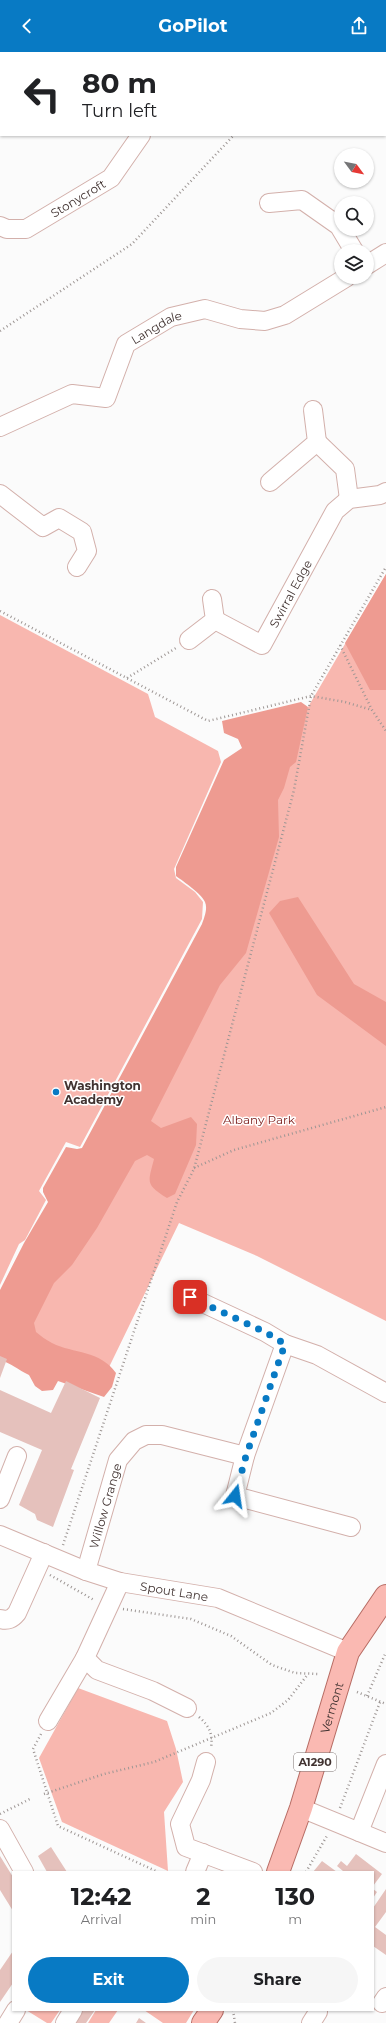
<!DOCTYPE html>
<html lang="en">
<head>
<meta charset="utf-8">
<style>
	:root { --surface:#fff; --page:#f6f6f6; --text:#202124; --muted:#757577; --accent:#087ac4 }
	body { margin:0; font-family:Montserrat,sans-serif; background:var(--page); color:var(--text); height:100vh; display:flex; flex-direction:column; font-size:15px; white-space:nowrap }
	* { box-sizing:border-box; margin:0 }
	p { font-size:13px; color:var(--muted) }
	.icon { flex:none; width:22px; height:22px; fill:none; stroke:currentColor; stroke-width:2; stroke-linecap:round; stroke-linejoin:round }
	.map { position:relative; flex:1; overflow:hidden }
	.sheet { position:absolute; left:12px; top:1819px; width:362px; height:140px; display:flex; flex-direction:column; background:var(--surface); border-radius:0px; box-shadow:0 1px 3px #0004 }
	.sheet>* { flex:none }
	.guide { position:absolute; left:0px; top:0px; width:386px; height:84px; box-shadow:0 1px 3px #0004; background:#fff; color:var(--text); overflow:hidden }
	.needle { width:26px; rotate:122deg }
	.tools { position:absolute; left:334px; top:96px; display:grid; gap:8px }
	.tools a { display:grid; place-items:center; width:40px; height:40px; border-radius:50%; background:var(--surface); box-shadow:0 1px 3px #0004; font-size:20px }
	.pin { position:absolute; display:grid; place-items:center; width:34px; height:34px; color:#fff; margin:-17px; border-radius:8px; box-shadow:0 2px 6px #0006 }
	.me { position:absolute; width:44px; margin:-22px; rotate:15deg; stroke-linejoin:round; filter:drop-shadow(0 0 3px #0008) }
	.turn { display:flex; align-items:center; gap:14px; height:84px; padding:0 16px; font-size:18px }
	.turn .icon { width:52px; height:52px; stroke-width:2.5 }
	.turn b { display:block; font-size:28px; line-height:34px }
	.eta { display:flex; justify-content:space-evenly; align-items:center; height:68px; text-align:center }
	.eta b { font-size:24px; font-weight:700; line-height:28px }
	.button { display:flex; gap:8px; margin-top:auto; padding:8px 16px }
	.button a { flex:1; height:46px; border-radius:24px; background:var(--accent); color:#fff; font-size:16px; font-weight:700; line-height:46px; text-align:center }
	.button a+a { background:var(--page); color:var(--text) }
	header { display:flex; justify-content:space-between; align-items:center; height:52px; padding:0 16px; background:var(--accent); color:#fff; font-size:18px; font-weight:700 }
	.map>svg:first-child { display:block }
	.green { fill:#f8b7af }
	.forest { fill:#ee9b91 }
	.building { fill:#e5c1bc }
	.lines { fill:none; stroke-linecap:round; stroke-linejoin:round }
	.minor-casing { stroke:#d3b0ab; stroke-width:20 }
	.major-casing { stroke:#b76c64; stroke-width:24 }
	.path { stroke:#9d9694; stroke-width:2.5; stroke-dasharray:1 3; stroke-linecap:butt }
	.minor { stroke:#fff; stroke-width:18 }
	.major { stroke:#fab9b2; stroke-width:22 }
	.route { stroke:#087ac4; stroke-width:7; stroke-dasharray:0 12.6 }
	.poi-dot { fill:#087ac4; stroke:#fff; stroke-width:1.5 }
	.labels { text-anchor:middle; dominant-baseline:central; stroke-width:3; stroke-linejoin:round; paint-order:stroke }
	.shield { fill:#fff; stroke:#7a706f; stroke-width:1 }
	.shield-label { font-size:11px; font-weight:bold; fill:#413331 }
	.street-label { font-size:12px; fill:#413331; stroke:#fff }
	.poi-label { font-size:12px; font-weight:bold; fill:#413331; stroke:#fff; text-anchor:start }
	.park-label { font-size:12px; fill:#7c1c19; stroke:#fff }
</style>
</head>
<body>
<header><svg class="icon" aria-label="back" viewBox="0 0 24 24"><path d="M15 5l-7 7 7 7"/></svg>GoPilot<svg class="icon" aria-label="share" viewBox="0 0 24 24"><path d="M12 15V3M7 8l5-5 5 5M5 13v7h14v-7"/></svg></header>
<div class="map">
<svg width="386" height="1971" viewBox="0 0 386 1971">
	<rect width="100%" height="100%" fill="#fbfbfb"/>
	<path class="green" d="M 386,522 L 386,1269 L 257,1204 L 179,1171 L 96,1342 L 0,1280 L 246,821 L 287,691 Z
		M 0,563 L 148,642 L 155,665 L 218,699 L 221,710 L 174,817 L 176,826 L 195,840 L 203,850 L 202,867 L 80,1095 L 66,1090 L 39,1139 L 46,1148 L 25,1188 L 19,1192 L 0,1233 Z
		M 78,1636 L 167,1669 L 176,1697 L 183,1730 L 164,1760 L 168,1819 L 62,1770 L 39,1706 Z
		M 26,1958 L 60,1958 L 51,1971 L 47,1971 Z
		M 96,1958 L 118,1958 L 109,1971 L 88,1971 Z
		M 144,1958 L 194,1958 L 186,1971 L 163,1971 Z"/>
	<path class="forest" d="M 386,522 L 386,638 L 370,638 L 345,591 Z
		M 301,650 L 308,655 L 296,710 L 290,715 L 284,736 L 278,748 L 279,785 L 246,901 L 220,933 L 151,1069 L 161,1076 L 191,1065 L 197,1072 L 196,1093 L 175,1142 L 167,1146 C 145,1132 148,1131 154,1107 L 147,1103 L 135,1109 L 97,1176 L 72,1213 L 54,1231 L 34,1271 L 36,1280 C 41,1284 46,1288 52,1291 C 74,1302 100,1298 116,1321 L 112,1335 L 104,1345 L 58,1329 L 53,1338 L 42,1339 L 35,1334 L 29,1323 C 18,1318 11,1311 0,1308 L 0,1238 L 24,1191 L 48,1150 L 43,1140 L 43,1136 L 66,1095 L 77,1097 L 82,1096 L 202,872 C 204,866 208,857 205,850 C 201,841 184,830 176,824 L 176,815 L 224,708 L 242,696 L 238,687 L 224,681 L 222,669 Z
		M 298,845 L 354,932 L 386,950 L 386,994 L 317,943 L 269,861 L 280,849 Z"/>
	<path class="building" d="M 0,1304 L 7,1307 L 0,1326 Z
		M 66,1329 L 100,1346 L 71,1417 L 74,1418 L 53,1475 L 37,1468 L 35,1462 L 19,1453 L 42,1398 L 0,1380 L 0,1338 L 51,1361 Z
		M 51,1795 L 67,1820 L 47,1820 L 38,1804 Z
		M 356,1802 L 382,1822 L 373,1834 L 373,1820 L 342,1820 L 343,1819 L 337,1814 L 341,1809 L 347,1814 Z
		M 0,1804 L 13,1825 L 13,1859 L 0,1838 Z
		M 322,1809 L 337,1820 L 313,1820 Z
		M 373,1837 L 377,1840 L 373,1846 Z
		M 386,1837 L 386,1860 L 375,1875 L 386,1883 L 386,1903 L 373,1894 L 373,1856 Z
		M 13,1899 L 13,1931 L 0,1950 L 0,1918 Z
		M 79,1958 L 95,1958 L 86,1971 L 70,1971 Z
		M 139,1966 L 146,1971 L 136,1971 Z"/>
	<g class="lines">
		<g class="minor-casing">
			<g id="minor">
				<path d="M 154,0 L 155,1"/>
				<path d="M 373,0 L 373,1"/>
				<path d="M 385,20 L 386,22"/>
				<path d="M 269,151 L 302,148 L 339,174 L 354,199"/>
				<path id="s1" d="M 0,174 L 7,177 L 26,177 L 111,126 L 141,83"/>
				<path d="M 367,213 L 386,201"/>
				<path id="s2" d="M 0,375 L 72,342 L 106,346 L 126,292 L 171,265 L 205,257 L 240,267 L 265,269 L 285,263 L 347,225"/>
				<path d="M 317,390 L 345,417 L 349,447"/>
				<path d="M 270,430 L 317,390 L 313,358"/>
				<path d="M 0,442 L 43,475 L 59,466 L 82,480 L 87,499 L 77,515"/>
				<path id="s3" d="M 215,568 L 262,593 L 335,459 L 349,447 L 380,443 L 386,440"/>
				<path d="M 189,588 L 215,568 L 212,547"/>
				<path d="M 190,1245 L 265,1280 L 285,1292 L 317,1303 L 386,1341"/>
				<path d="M 285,1292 L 245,1404 L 235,1444 L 351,1475"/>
				<path d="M 0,1447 L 17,1404"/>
				<path id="s4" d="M 0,1483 L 86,1519 L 120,1530 L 218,1546 L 348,1600"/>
				<path id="s5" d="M 86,1519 L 118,1408 L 134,1389 L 146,1383 L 162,1383 L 245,1404"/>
				<path d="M 120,1530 L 85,1606 L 97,1618 L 153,1639 L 187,1656"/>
				<path d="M 0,1567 C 8,1569 12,1567 17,1561 L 44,1501"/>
				<path d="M 48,1669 L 85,1606"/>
				<path d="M 206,1710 L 201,1728 L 180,1772 L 186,1795 L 253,1820"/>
				<path d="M 301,1756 L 386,1791"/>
				<path d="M 0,1777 L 24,1820"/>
				<path d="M 359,1780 L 386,1712"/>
				<path d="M 195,1820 L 203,1801"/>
				<path d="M 382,1951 L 386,1945"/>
				<path d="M 8,1971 L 16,1958"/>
				<path d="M 65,1971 L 73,1958"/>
				<path d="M 311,1971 L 318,1960"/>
			</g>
		</g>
		<g class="major-casing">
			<g id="major">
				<path id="s6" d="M 278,1820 L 301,1756 L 348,1600 L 386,1544"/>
				<path d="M 203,1971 L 212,1958"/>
			</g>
		</g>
		<path class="path" d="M 0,279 L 132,192 L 234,83
			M 0,559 L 208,669 L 311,644 L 345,650 L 372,658
			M 340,593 L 372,658 L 386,679
			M 127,626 L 176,596
			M 194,1116 L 234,1098 L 386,1055
			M 63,1493 L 177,1150 L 194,1117 L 294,738 L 311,644 L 386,515
			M 50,1523 L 94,1548
			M 123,1557 L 191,1567 L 231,1584 L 272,1613 L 295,1621 L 318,1622
			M 357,1640 L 386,1652
			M 367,1644 L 386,1600
			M 199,1665 C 210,1675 213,1682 211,1697
			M 41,1682 L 33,1697 L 58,1774 L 158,1820
			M 44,1742 L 104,1722 L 154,1710 L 271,1661 L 288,1648 L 308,1622
			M 340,1756 L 380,1650
			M 0,1762 L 30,1747
			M 306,1820 L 328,1782
			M 233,1958 L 235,1971"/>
		<use href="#minor" class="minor"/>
		<use href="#major" class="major"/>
	</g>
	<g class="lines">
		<path class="route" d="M 190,1245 L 265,1280 L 285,1292 L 246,1404 L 235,1444"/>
	</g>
	<circle class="poi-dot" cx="56" cy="1040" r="4"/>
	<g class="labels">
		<rect class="shield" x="294" y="1701" width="42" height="18" rx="3"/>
		<g class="shield-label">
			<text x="315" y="1710">A1290</text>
		</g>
		<g class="street-label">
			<text stroke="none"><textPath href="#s1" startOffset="87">Stonycroft</textPath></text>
			<text stroke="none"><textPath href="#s2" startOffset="206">Langdale</textPath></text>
			<text stroke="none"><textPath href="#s3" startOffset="112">Swirral Edge</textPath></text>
			<text stroke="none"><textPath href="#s5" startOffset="68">Willow Grange</textPath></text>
			<text stroke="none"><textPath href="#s4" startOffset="184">Spout Lane</textPath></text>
			<text stroke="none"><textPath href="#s6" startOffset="173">Vermont</textPath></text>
		</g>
		<g class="poi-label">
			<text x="64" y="1033">Washington<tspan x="64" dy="14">Academy</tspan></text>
		</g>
		<g class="park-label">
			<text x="259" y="1067">Albany Park</text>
		</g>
	</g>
</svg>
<div class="tools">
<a><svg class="needle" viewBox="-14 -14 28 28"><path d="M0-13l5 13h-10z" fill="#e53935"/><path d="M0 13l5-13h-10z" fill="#757577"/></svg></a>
<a><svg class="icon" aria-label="search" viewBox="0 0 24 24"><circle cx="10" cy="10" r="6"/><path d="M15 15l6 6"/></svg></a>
<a><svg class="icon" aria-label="layers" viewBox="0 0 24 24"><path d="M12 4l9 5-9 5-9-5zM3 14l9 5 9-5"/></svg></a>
</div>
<div class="pin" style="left:190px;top:1245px;background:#d93025"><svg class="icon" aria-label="arrive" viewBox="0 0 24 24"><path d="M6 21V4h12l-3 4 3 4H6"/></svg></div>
<svg class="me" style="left:235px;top:1444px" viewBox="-20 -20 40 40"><path d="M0-17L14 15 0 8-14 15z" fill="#087ac4" stroke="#fff" stroke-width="4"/></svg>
<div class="guide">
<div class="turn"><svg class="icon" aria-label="left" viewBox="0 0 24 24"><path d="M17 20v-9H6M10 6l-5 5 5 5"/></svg><div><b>80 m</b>Turn left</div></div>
</div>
<section class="sheet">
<div class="eta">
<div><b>12:42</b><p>Arrival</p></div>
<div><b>2</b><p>min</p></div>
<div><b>130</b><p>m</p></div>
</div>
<div class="button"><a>Exit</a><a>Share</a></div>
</section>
</div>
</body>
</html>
